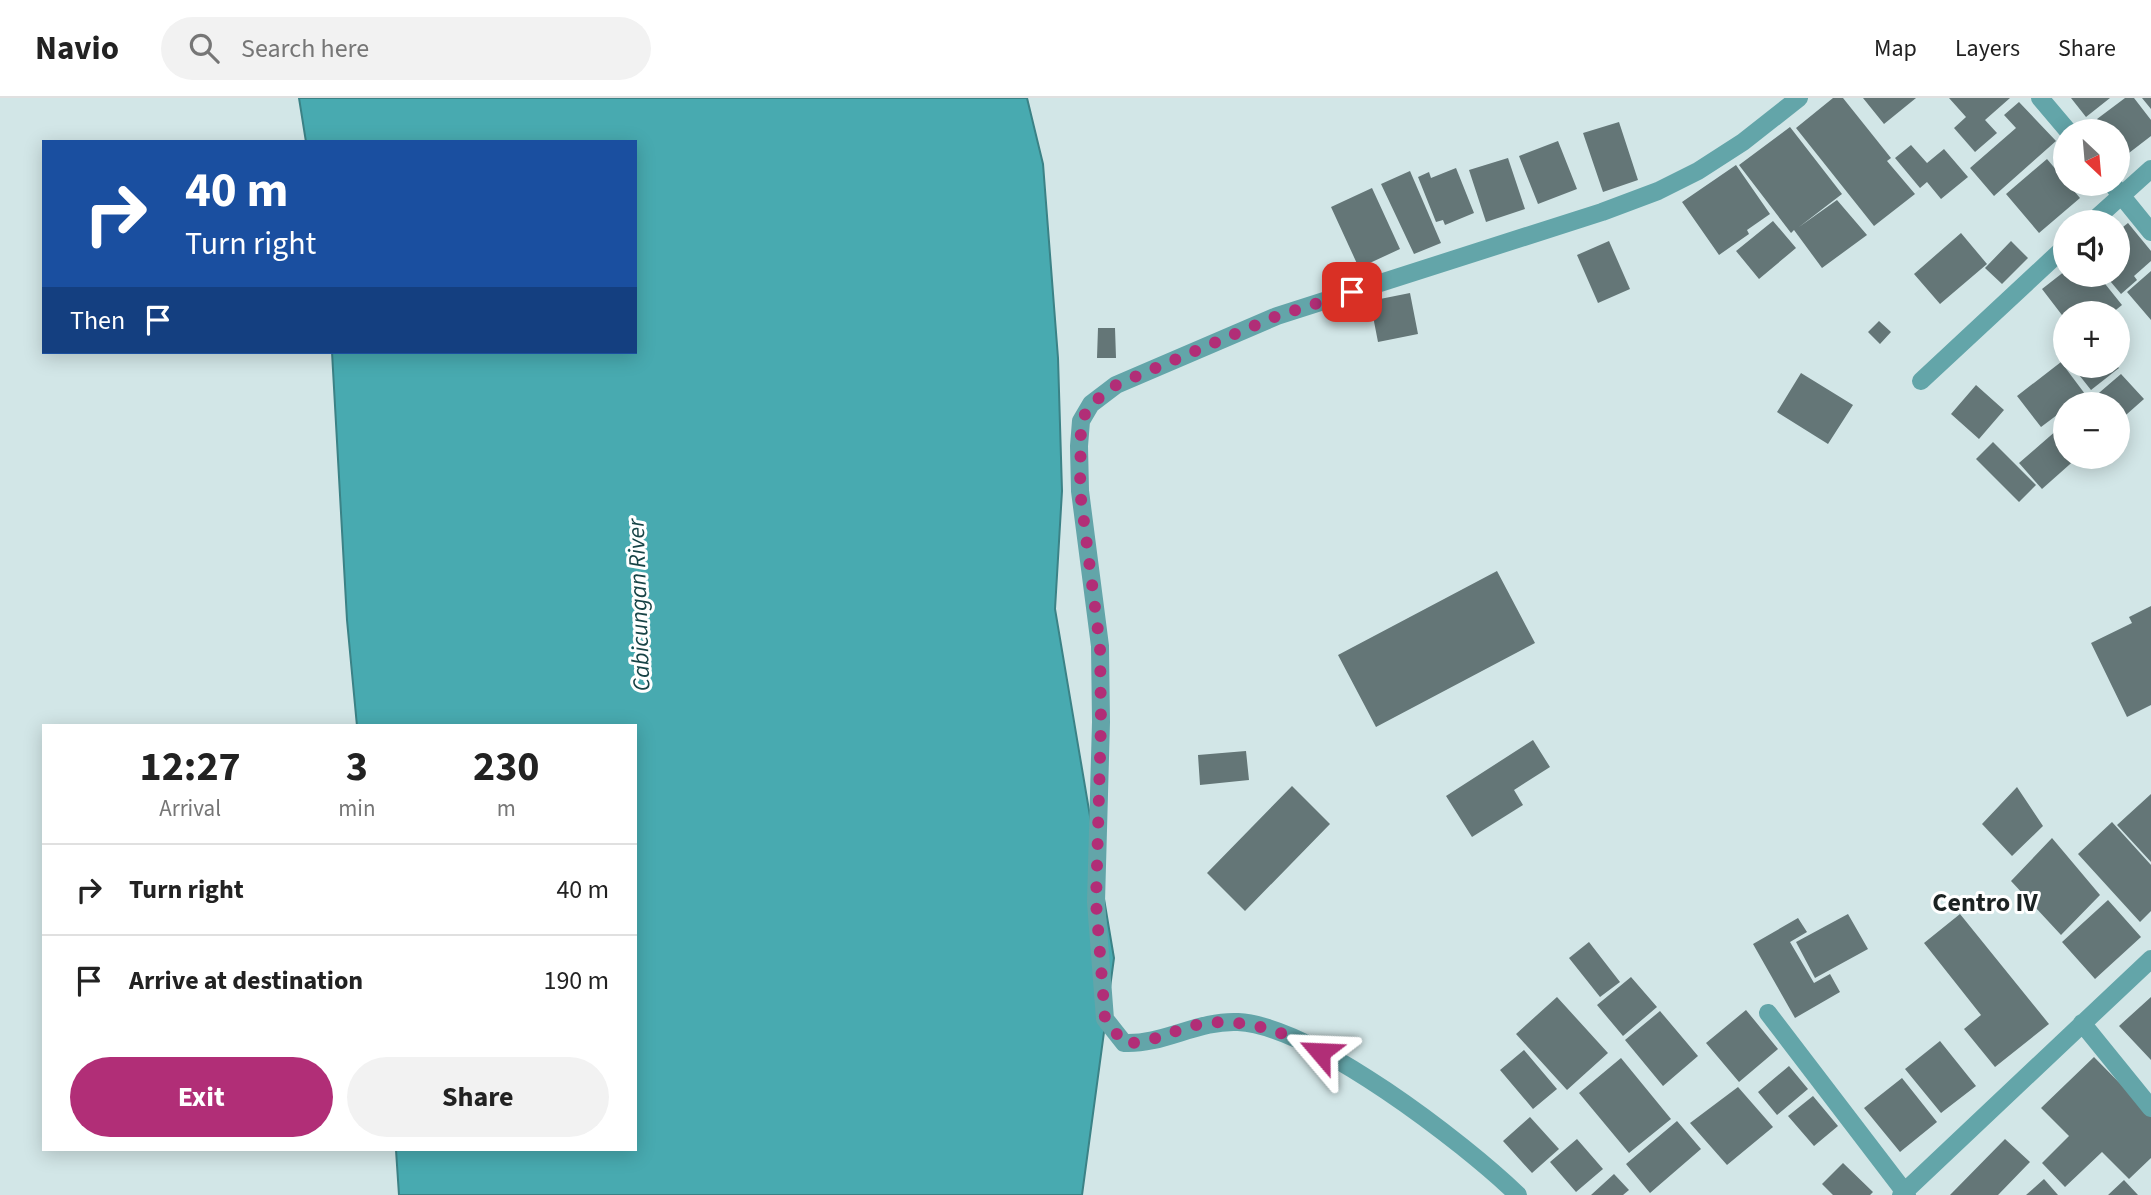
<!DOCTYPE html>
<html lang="en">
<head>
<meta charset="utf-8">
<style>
	:root { --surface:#fff; --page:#f2f2f2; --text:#222; --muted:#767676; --line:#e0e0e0; --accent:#b12e77 }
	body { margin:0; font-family:"Source Sans 3",sans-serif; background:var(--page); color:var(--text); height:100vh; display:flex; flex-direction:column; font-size:26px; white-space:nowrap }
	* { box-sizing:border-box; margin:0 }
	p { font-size:23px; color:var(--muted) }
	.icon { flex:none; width:38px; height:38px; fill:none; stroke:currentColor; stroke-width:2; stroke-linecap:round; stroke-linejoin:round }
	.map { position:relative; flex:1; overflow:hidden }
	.sheet { position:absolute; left:42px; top:626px; width:595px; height:427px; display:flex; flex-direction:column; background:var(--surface); border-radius:0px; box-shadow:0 4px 18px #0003 }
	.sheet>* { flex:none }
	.top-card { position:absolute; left:42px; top:42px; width:595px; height:214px; border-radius:0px; box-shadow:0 4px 18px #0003; background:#1a4fa0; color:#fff; overflow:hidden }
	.needle { width:46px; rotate:154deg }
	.buttons { position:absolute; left:2053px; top:21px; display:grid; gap:14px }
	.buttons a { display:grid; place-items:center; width:77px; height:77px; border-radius:50%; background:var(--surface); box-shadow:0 4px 18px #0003; font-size:35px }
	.pin { position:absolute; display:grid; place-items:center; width:60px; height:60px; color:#fff; margin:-30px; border-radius:14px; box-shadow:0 4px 10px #0006 }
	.me { position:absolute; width:77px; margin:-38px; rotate:296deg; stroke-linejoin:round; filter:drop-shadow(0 0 5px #0008) }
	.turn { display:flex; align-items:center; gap:24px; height:147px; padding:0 28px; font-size:32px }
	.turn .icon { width:91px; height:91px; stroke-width:2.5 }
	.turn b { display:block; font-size:49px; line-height:60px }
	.then { display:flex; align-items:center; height:66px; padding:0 28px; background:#0003; gap:14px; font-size:26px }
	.eta { display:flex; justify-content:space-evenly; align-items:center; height:119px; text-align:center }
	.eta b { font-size:42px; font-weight:700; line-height:49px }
	.button { display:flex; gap:14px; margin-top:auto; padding:14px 28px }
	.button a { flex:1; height:80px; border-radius:42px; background:var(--accent); color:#fff; font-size:28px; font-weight:700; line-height:80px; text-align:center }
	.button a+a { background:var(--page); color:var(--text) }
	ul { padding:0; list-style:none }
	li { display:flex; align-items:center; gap:21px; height:91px; padding:0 28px; border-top:2px solid var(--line) }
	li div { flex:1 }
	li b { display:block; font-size:26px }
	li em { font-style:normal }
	header { display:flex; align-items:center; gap:42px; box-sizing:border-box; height:98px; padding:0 35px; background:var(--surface); border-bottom:2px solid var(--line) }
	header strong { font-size:33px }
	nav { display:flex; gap:38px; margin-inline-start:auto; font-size:24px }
	.search { width:490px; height:63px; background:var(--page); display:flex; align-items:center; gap:18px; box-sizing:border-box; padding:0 24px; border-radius:38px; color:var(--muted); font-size:26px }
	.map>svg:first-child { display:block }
	.water { fill:#48aab0; stroke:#3b8286; stroke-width:2 }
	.building { fill:#647677 }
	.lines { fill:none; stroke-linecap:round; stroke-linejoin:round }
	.minor { stroke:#63a5a9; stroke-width:18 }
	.route { stroke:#b12e77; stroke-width:12; stroke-dasharray:0 21.6 }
	.labels { text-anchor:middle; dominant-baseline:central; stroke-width:6; stroke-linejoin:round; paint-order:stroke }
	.water-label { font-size:24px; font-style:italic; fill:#174346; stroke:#fff }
	.quarter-label { font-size:26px; font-weight:bold; fill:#1c2323; stroke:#fff }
</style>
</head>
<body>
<header>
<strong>Navio</strong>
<div class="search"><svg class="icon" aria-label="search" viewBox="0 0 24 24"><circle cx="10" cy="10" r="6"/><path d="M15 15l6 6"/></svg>Search here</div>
<nav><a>Map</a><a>Layers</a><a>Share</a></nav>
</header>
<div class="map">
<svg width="2151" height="1097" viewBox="0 0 2151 1097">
	<rect width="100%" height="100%" fill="#d2e6e7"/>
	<path class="water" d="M 299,0 L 1027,0 L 1043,66 L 1058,260 L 1062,393 L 1055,511 L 1114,860 L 1082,1097 L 399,1097 L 396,1052 L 635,1052 L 635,628 L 357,628 L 347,522 L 332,254 L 635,254 L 635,44 L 306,44 Z"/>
	<path class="building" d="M 1833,0 L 1843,0 L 1891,60 L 1887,63 L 1915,96 L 1874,128 L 1796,30 Z
		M 1863,0 L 1916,0 L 1884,26 Z
		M 1949,0 L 2010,0 L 1985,22 L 1997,35 L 1975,54 L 1954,30 L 1966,19 Z
		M 2071,0 L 2110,0 L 2086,19 Z
		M 2125,0 L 2134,0 L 2151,22 L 2151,38 L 2125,58 L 2118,47 L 2118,33 L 2107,33 L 2097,21 Z
		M 2142,0 L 2151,0 L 2151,11 Z
		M 2019,4 L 2056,43 L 1994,98 L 1970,70 L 2016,30 L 2004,17 Z
		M 1619,24 L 1638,82 L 1603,94 L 1583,35 Z
		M 1790,29 L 1842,96 L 1799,129 L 1837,102 L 1867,137 L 1822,170 L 1794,132 L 1791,135 L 1739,67 Z
		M 1558,43 L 1577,91 L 1538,106 L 1519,58 Z
		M 1911,47 L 1927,65 L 1944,51 L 1968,79 L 1941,101 L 1927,84 L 1920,90 L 1895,60 Z
		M 1508,60 L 1525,111 L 1486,124 L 1469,72 Z
		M 2047,61 L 2080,100 L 2039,135 L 2006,96 Z
		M 1736,67 L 1770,116 L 1747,132 L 1749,136 L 1719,157 L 1682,104 Z
		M 1456,70 L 1474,115 L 1445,127 L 1443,122 L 1436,124 L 1418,79 L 1429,74 L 1431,80 Z
		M 1410,73 L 1441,145 L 1414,156 L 1381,86 Z
		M 1372,90 L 1400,151 L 1359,170 L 1331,109 Z
		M 1773,123 L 1796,150 L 1759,181 L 1736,153 Z
		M 2128,125 L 2151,153 L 2151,163 L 2134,178 L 2137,182 L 2121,196 L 2105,177 L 2118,177 L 2118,133 Z
		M 1961,135 L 1987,166 L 1940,206 L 1914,176 Z
		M 1609,143 L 1630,191 L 1598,205 L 1577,157 Z
		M 2011,143 L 2028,160 L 2002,186 L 1985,170 Z
		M 2065,173 L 2065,177 L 2098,177 L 2122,207 L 2112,215 L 2065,215 L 2065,221 L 2042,191 Z
		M 2151,173 L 2151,222 L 2127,194 Z
		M 1410,195 L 1418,236 L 1378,244 L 1370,203 Z
		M 1879,223 L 1891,234 L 1880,246 L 1868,234 Z
		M 1098,230 L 1115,230 L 1116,260 L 1097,260 Z
		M 2061,264 L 2085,296 L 2071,306 L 2065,306 L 2065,311 L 2041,329 L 2017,298 Z
		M 2072,268 L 2117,268 L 2119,270 L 2091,292 Z
		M 1801,275 L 1853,307 L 1828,346 L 1777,314 Z
		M 2121,276 L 2144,301 L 2118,324 L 2118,306 L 2086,306 Z
		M 1976,287 L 2004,312 L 1979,341 L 1951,316 Z
		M 2065,325 L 2065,359 L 2078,359 L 2042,391 L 2019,365 Z
		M 1993,344 L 2036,387 L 2019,404 L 1976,361 Z
		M 1497,473 L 1535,545 L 1376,629 L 1338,557 Z
		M 2151,508 L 2151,607 L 2127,619 L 2091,545 L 2132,525 L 2129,519 Z
		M 1533,642 L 1550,669 L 1514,692 L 1523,707 L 1472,739 L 1446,698 Z
		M 1246,653 L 1249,682 L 1200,687 L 1198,657 Z
		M 1292,688 L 1330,726 L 1245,813 L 1207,775 Z
		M 2017,689 L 2043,728 L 2012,758 L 1982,726 Z
		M 2151,696 L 2151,764 L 2117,727 Z
		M 2112,724 L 2151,767 L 2151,813 L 2140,824 L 2078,756 Z
		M 2052,740 L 2100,797 L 2061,837 L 2011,783 Z
		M 2108,802 L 2141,839 L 2095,881 L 2062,844 Z
		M 1848,816 L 1868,851 L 1815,880 L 1796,844 Z
		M 1960,816 L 2049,926 L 1995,969 L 1964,931 L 1981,917 L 1924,845 Z
		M 1798,820 L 1807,834 L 1790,844 L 1814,885 L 1830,876 L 1840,894 L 1795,920 L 1753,846 Z
		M 1589,844 L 1620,884 L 1600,899 L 1569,860 Z
		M 1631,879 L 1657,909 L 1623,938 L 1597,907 Z
		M 1557,899 L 1608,955 L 1567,992 L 1516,936 Z
		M 2151,899 L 2151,962 L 2119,928 Z
		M 1746,912 L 1778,951 L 1739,984 L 1706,945 Z
		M 1660,913 L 1698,958 L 1663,988 L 1625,942 Z
		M 1940,943 L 1976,988 L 1941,1015 L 1905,971 Z
		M 1524,952 L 1557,991 L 1533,1011 L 1500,972 Z
		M 2094,959 L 2151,1017 L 2151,1060 L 2129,1081 L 2102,1054 L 2065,1089 L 2042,1065 L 2069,1038 L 2041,1010 Z
		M 1621,960 L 1671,1021 L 1629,1055 L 1579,995 Z
		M 1789,968 L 1808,991 L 1777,1017 L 1758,994 Z
		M 1902,980 L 1937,1024 L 1900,1054 L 1864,1010 Z
		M 1738,989 L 1773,1029 L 1727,1067 L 1690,1025 Z
		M 1813,998 L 1838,1028 L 1814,1048 L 1788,1018 Z
		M 1530,1019 L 1559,1051 L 1532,1075 L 1503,1043 Z
		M 1677,1023 L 1701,1051 L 1650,1095 L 1626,1066 Z
		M 1577,1041 L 1603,1071 L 1576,1094 L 1550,1064 Z
		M 2005,1041 L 2030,1064 L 1998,1097 L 1950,1097 Z
		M 1843,1065 L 1873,1094 L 1870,1097 L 1833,1097 L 1822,1086 Z
		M 1614,1076 L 1629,1092 L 1623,1097 L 1591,1097 Z
		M 2044,1081 L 2058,1097 L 2026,1097 Z
		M 2124,1082 L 2138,1097 L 2108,1097 Z"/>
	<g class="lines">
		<path class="minor" d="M 2040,0 L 2068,33
			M 2112,86 L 2151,134
			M 2092,124 L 2151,71
			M 1921,283 L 2065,149
			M 1768,915 L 1907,1097
			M 2082,925 L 2151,1010
			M 1518,1097 C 1464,1045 1313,928 1238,924 C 1198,922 1163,947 1124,945 L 1105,921 L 1096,804 L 1101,624 L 1100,548 L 1080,393 L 1079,348 L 1081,323 L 1091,306 L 1116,287 L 1277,218 L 1602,114 L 1658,93 L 1698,73 L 1743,44 L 1799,0
			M 1901,1097 L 2151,861"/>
	</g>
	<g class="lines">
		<path class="route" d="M 1320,954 C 1283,932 1239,918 1196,927 C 1171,933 1150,946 1124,945 L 1105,921 L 1096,804 L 1101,624 L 1100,548 L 1080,393 L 1081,323 L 1091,306 L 1116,287 L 1277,218 L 1352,194"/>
	</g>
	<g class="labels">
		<g class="water-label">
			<text transform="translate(639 507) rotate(-92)">Cabicungan River</text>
		</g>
		<g class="quarter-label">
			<text x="1985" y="804">Centro IV</text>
		</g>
	</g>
</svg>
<div class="buttons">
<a><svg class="needle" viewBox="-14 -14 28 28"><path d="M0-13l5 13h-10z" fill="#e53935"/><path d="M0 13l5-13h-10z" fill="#767676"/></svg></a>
<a><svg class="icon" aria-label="sound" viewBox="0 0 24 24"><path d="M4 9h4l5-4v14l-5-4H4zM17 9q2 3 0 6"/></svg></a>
<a>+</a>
<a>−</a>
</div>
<div class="pin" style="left:1352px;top:194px;background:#d93025"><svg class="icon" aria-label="arrive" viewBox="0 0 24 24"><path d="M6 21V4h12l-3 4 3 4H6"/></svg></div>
<svg class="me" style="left:1320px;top:954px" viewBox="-20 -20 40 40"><path d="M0-17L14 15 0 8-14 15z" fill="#b12e77" stroke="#fff" stroke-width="4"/></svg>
<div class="top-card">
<div class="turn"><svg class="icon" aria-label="right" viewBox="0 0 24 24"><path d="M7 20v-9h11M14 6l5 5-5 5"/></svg><div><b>40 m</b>Turn right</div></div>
<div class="then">Then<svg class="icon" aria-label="arrive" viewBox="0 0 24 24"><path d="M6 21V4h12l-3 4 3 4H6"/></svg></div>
</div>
<section class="sheet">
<div class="eta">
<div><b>12:27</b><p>Arrival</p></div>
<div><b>3</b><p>min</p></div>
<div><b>230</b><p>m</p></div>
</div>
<ul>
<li><svg class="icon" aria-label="right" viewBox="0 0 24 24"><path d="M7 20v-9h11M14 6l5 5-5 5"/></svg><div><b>Turn right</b></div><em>40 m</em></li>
<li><svg class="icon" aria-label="arrive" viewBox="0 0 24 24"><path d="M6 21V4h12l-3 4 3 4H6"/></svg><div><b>Arrive at destination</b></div><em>190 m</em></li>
</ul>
<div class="button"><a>Exit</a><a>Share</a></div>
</section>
</div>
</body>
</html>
